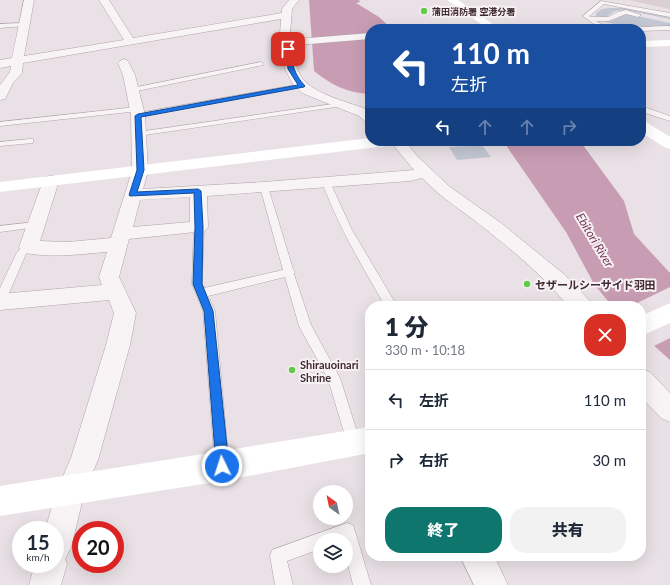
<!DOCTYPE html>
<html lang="ja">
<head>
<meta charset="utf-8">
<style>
	:root { --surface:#fff; --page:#f2f2f3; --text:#1f2937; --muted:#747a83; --line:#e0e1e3; --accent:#0f766e }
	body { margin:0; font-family:Lato,"Noto Sans JP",sans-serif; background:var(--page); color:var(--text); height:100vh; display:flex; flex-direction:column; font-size:15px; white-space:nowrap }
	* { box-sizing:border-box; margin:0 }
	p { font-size:13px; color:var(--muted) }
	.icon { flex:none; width:22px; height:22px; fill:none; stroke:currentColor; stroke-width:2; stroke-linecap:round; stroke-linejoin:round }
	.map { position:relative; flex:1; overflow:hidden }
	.panel { position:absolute; left:365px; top:301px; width:281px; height:260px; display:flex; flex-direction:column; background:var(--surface); border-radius:16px; box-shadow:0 4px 16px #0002 }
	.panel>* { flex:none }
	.banner { position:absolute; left:365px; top:24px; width:281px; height:122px; border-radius:16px; box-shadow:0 4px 16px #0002; background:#1a4fa0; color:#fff; overflow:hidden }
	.needle { width:26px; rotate:327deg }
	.buttons { position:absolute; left:313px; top:485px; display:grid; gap:8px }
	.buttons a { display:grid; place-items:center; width:40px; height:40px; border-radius:50%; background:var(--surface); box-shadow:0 4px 16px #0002; font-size:20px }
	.speed { position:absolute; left:12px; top:521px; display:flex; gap:8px; font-size:20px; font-weight:700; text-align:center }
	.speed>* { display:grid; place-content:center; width:52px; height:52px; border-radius:50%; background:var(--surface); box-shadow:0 4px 16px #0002; line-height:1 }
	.speed small { font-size:10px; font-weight:400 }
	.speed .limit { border:6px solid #d22; background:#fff; color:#111 }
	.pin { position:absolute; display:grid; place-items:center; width:34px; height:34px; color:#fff; margin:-17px; border-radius:8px; box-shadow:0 2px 6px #0006 }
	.me { position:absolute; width:44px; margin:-22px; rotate:356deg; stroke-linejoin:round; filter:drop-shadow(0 0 3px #0008) }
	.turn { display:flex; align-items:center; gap:14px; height:84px; padding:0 20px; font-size:18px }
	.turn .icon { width:52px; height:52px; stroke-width:2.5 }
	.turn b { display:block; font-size:28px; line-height:34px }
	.lanes { display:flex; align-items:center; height:38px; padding:0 20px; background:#0003; justify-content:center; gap:20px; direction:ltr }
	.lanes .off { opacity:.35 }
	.round { display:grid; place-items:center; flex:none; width:42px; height:42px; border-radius:16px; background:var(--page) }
	.overview { display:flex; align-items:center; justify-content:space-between; height:68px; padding:0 20px }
	h1 { font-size:24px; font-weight:800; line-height:30px }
	.button { display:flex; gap:8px; margin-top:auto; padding:8px 20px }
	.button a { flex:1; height:46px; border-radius:16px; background:var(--accent); color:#fff; font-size:16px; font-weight:800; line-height:46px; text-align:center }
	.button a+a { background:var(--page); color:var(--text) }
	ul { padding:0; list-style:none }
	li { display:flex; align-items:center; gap:12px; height:60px; padding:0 20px; border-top:1px solid var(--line) }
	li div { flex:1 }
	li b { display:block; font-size:15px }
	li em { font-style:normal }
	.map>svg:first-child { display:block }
	.built { fill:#dbcfd4 }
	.green { fill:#c2c7d3 }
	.water { fill:#c89db4 }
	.pier { fill:#e9e1e5 }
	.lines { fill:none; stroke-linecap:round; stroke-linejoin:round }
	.lane-casing { stroke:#b0a3a8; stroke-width:1 }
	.street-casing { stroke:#b0a3a8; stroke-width:1 }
	.lane { fill:#f8f4f5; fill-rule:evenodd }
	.street { fill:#f8f4f5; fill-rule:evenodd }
	.secondary { fill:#fff; fill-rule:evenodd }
	.route { fill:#1a73e8; stroke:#114b97 }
	.poi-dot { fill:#64ca4a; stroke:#f7f1f3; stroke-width:1.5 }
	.labels { text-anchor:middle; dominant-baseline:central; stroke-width:4; stroke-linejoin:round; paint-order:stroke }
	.far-poi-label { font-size:9px; font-weight:bold; fill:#412a33; stroke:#f7f1f3; text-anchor:start }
	.poi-label { font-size:11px; font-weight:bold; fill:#412a33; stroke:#f7f1f3; text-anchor:start }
	.water-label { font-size:12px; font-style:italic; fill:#733554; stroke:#f7f1f3 }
</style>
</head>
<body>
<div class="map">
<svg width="670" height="585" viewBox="0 0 670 585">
	<rect width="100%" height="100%" fill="#e9e1e5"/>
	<path class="built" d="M 628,0 L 670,0 L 670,9 Z"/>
	<path class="green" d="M 610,8 L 627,8 L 670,17 L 670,19 L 625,10 L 615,11 L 606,17 L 596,16 L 596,13 L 602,9 Z
		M 628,14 L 670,23 L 670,25 L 625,27 L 603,21 L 614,20 L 621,15 Z
		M 482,145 L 491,157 L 457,160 L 449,147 Z"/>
	<path class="water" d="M 309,0 L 359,0 L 360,2 L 356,3 L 379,17 L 392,29 L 370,29 L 370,94 C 348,93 331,85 314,71 Z
		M 503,141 L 580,141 L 624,201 L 634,234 L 670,273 L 670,360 L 641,334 L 641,306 L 612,306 L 594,284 L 566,232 Z"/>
	<path class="pier" d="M 670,287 L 670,338 L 652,347 L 641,337 L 641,306 L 631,306 Z"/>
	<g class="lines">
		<g class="lane-casing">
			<path id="lane" d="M 601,1 L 670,13 L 670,17 L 604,4 L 589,16 L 591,17 L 608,17 L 618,12 L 626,10 L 641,15 L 638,17 L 626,14 L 609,21 L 596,21 L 611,29 L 598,27 L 583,16 Z
				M 462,5 L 464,7 L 446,9 L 444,8 Z
				M 26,23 L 26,25 L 24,26 L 0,28 L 0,24 Z
				M 670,26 L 670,30 L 641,31 L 641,29 L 638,29 L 641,27 Z
				M 261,62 L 263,63 L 263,65 L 132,92 L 129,90 L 132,88 Z
				M 302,84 L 304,85 L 304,87 L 138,117 L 134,115 L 138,113 Z
				M 340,103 L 342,104 L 342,106 L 138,136 L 134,134 L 138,132 Z
				M 641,106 L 670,116 L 670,121 L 642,112 Z
				M 136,107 L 139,107 L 139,111 L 0,126 L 0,122 Z
				M 30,139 L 33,139 L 33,143 L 0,146 L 0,142 Z
				M 326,179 L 330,182 L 352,230 L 397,306 L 385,306 C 362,266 338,226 322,182 Z
				M 264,184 L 268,187 L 293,269 L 295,272 L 294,274 L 311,325 L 340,378 L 361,444 L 359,449 L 354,451 L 349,449 L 328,379 L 299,326 L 285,277 L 208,296 L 215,311 L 229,465 L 227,470 L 222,472 L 217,470 L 215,465 L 203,311 L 192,284 L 194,227 L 199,224 L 204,227 L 202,284 L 204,288 L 283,270 L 260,187 Z
				M 35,222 L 38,223 L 40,225 L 38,227 L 0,232 L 0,226 Z
				M 29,244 L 34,247 L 26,254 L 6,300 L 4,303 L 0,304 L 0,288 L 17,252 L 25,245 Z
				M 347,523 L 353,525 L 355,531 L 371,585 L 353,585 L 346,557 L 346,540 L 320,540 L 320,549 L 287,561 L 293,585 L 275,585 L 270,556 L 272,550 Z"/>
		</g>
		<g class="street-casing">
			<path id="street" d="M 24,0 L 34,0 L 24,56 L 124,40 L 99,0 L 109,0 L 133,38 L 282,13 L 282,9 L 289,0 L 299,0 L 292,9 L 290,34 L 292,42 L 297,39 L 370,33 L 370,39 L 297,45 L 292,43 C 294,54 295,68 302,78 C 313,94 351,103 369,110 L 370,122 L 365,121 L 359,116 L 302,93 L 293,84 L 285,69 L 280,34 L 281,19 L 23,63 L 22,73 L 13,83 L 5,99 L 0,100 L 0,85 L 10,72 L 11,66 L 0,68 L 0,60 L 12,58 Z
				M 124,59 L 128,61 L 135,75 L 145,115 L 148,171 L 143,189 L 264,182 L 414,170 L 390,141 L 405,141 L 417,156 L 450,187 L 501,223 L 566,276 L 589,300 L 592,306 L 568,306 C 545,278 517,254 488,231 C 466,213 442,199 422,178 L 410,181 L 207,196 L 208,227 L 205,231 L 129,239 L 119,277 L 136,313 L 130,345 L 98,460 L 85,490 L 71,548 L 65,559 L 67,564 L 61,585 L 29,585 L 35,564 L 55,564 L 55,530 L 45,530 L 57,490 L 71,458 L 106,345 L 114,313 L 109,300 L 0,310 L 0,294 L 102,285 L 99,277 L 107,252 C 79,254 49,259 22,252 L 19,247 L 43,181 L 45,177 L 51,176 L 57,177 L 59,181 L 40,241 L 68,242 L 111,238 L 132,171 L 131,115 L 123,75 L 118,63 L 120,61 ZM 190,197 L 190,222 L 133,227 L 140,200 Z
				M 641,369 L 650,372 L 670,393 L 670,422 L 661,418 L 641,397 Z
				M 460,556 L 494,556 L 508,585 L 474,585 Z"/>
		</g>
		<use href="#lane" class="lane"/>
		<use href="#street" class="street"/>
		<path class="secondary" d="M 447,0 L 458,0 L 500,29 L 488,29 Z
			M 670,40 L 670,46 L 641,47 L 641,41 Z
			M 641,121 L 646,122 L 670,137 L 670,149 L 664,147 L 641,132 Z
			M 370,138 L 370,141 L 395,141 L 393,144 L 387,146 L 0,192 L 0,182 Z
			M 670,303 L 670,323 L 641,336 L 641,316 Z
			M 370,427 L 370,453 L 222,481 L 0,516 L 0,486 L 222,451 Z"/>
	</g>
	<path class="route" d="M 286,48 L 290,49 C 293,65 293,73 305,86 L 304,87 L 141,117 L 144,170 L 137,192 L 198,189 L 201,191 L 203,227 L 202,284 L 213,311 L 229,466 L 227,470 L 222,472 L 218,470 L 216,466 L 204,311 L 193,284 L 195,227 L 194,193 L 130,196 L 129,195 L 137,170 L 135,116 L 138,114 L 298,85 L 288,69 Z"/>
	<g class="poi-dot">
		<circle cx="424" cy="11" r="4"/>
		<circle cx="527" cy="284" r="4"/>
		<circle cx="292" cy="370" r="4"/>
	</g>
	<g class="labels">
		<g class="far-poi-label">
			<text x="432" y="11">蒲田消防署 空港分署</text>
		</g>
		<g class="poi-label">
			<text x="535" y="284">セザールシーサイド羽田</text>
			<text x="300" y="364">Shirauoinari<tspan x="300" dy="13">Shrine</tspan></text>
		</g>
		<g class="water-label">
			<text transform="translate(595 240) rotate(59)">Ebitori River</text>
		</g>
	</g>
</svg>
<div class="buttons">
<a><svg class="needle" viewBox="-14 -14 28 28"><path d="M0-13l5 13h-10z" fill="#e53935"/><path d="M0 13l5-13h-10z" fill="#747a83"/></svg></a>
<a><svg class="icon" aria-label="layers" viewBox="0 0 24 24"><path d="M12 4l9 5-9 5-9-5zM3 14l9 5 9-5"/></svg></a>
</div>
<div class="speed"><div>15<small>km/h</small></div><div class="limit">20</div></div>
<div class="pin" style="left:288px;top:49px;background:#d93025"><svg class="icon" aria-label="arrive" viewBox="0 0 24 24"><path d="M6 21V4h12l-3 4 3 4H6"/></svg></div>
<svg class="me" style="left:222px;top:466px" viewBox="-20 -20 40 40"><circle r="17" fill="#1a73e8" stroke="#fff" stroke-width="3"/><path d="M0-11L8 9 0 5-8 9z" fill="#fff"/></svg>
<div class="banner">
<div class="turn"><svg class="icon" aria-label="left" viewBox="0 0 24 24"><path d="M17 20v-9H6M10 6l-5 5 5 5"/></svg><div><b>110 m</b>左折</div></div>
<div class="lanes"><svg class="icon" aria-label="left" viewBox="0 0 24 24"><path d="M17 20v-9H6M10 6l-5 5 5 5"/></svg><svg class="icon off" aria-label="ahead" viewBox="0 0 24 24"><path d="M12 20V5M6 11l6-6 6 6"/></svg><svg class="icon off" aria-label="ahead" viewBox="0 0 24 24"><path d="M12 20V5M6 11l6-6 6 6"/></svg><svg class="icon off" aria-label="right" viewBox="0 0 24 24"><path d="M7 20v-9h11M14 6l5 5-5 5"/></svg></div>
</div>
<section class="panel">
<div class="overview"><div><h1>1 分</h1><p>330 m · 10:18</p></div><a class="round" style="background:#d93025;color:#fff"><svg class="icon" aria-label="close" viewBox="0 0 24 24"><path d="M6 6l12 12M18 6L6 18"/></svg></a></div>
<ul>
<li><svg class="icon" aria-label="left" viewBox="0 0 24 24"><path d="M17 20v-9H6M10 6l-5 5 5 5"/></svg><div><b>左折</b></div><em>110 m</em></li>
<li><svg class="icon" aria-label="right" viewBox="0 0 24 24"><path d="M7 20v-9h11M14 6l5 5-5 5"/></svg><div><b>右折</b></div><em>30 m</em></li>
</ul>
<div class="button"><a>終了</a><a>共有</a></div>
</section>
</div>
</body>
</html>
